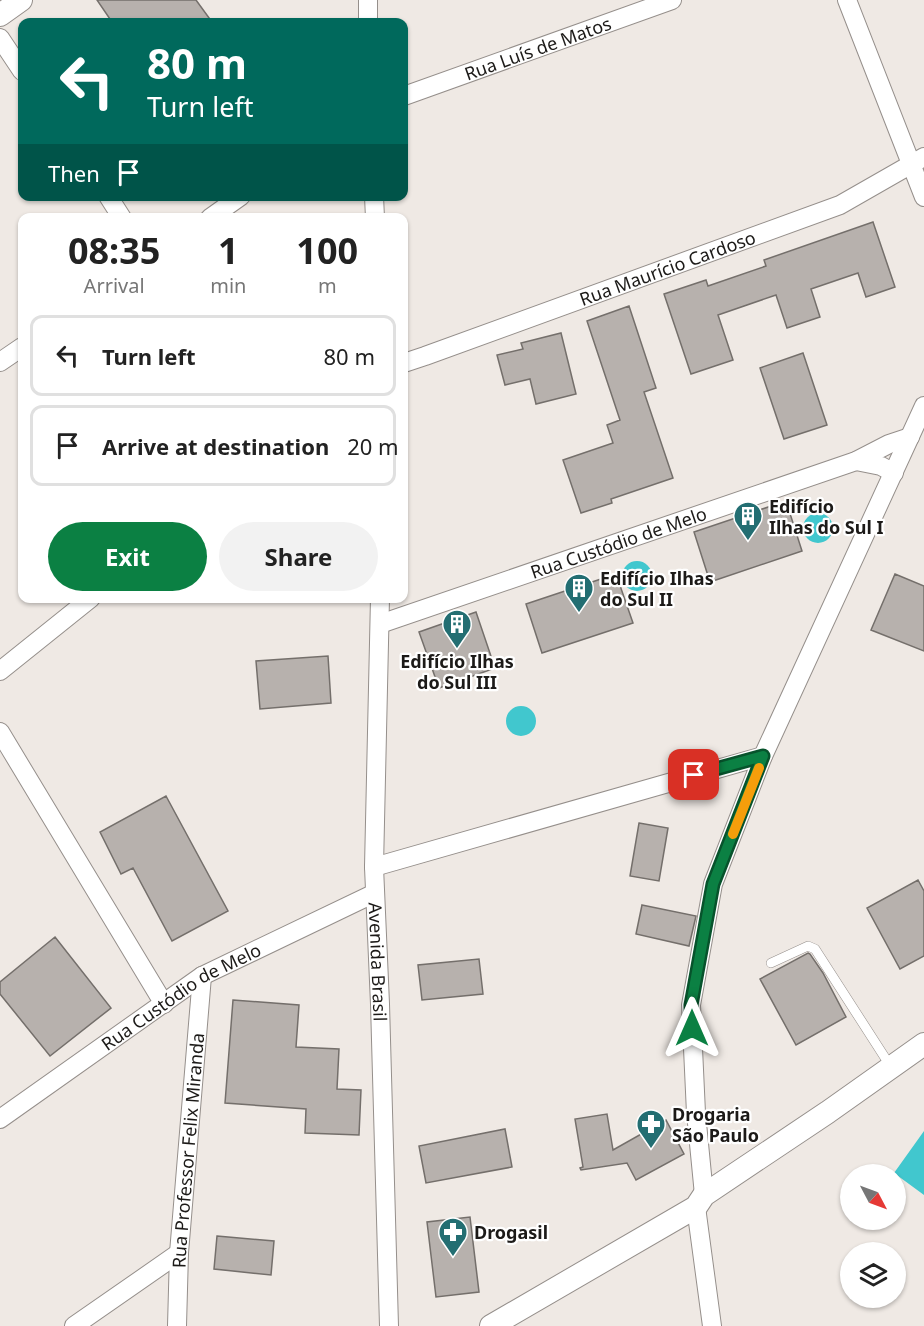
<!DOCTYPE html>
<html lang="en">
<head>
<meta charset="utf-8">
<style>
	:root { --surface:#fff; --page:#f2f2f2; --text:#222; --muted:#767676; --line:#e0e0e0; --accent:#0b8043 }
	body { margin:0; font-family:"Noto Sans",sans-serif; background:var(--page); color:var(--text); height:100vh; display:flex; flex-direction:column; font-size:22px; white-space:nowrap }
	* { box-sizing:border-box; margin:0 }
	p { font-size:20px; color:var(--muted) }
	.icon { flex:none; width:33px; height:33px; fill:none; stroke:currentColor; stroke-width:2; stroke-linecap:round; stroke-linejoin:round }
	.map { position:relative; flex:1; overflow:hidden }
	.sheet { position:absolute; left:18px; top:213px; width:390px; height:390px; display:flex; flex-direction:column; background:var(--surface); border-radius:12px; box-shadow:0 2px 4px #0004 }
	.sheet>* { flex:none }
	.hud { position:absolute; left:18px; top:18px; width:390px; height:183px; border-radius:12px; box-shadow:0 2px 4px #0004; background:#00695c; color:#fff; overflow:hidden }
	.needle { width:39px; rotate:131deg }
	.tools { position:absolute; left:840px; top:1164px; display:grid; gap:12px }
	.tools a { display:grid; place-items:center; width:66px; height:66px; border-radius:50%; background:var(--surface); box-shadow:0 2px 4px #0004; font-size:30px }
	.pin { position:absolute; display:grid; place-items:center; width:51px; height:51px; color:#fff; margin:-26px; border-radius:12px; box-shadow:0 3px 9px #0006 }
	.me { position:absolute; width:66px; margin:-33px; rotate:0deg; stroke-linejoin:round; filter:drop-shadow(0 0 4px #0008) }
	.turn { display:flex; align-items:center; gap:21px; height:126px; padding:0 30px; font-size:27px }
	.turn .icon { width:78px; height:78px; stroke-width:2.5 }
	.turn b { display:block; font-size:42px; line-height:51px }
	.then { display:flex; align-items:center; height:57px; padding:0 30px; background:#0003; gap:12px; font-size:22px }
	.eta { display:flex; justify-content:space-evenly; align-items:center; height:102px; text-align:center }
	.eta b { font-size:36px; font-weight:700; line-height:42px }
	.cta { display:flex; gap:12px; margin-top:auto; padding:12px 30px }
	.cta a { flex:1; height:69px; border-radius:36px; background:var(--accent); color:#fff; font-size:24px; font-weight:700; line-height:69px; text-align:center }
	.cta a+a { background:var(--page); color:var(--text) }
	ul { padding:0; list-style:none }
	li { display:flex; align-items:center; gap:18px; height:81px; margin:0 12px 9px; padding:0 18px; border:3px solid var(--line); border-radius:12px }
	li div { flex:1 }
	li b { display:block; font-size:22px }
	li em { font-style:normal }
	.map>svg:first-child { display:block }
	.water { fill:#41c7ce }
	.building { fill:#b7b1ad; stroke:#746f6b; stroke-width:1.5 }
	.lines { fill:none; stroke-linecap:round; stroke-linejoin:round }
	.service-casing { stroke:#958f8b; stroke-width:10 }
	.minor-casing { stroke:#958f8b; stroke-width:20 }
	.tertiary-casing { stroke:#958f8b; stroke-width:24 }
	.service { stroke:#fff; stroke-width:9 }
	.minor { stroke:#fff; stroke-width:18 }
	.tertiary { stroke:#fff; stroke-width:22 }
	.route-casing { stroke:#07532c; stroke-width:15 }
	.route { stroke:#0b8043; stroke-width:10 }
	.slow { stroke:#f59e0b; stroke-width:10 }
	.labels { text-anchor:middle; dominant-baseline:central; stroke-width:4.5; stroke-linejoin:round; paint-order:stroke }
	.street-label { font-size:18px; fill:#1c1a18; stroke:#fff }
	.poi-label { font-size:18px; font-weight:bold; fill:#1c1a18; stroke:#fff; text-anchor:start }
</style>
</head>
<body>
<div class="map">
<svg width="924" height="1326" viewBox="0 0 924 1326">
	<rect width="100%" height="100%" fill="#efe9e4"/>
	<path class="water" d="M803 528a15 15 0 1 1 30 0a15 15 0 1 1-30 0Z
		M622 576a15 15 0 1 1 30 0a15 15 0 1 1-30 0Z
		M506 721a15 15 0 1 1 30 0a15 15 0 1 1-30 0Z
		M 924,1131 L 924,1195 L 894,1173 Z"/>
	<path class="building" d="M 97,0 L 196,0 L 212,22 L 112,22 Z
		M 873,222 L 895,287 L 866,297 L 858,273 L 811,289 L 820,317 L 787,328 L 776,295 L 718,315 L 733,360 L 691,374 L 664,294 L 706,280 L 708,286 L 766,266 L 764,260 Z
		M 629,306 L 656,388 L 644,392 L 673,478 L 611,499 L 612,503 L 581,513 L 563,460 L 613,443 L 607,425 L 620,420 L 587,321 Z
		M 561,333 L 576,394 L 536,404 L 530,379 L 505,385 L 497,355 L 523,349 L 521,343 Z
		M 803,353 L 827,425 L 784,439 L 760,368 Z
		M 786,501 L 802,551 L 710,582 L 694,532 Z
		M 616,574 L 633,623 L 542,653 L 526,604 Z
		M 895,574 L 924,586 L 924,651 L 871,630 Z
		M 476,612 L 495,668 L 439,688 L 419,632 Z
		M 328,656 L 331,703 L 260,709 L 256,661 Z
		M 166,796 L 228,911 L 172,941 L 133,868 L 121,874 L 100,832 Z
		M 639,823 L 668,828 L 659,881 L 630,876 Z
		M 918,880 L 924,891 L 924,956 L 900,969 L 867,908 Z
		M 642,905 L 696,916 L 689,946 L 636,934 Z
		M 55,937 L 111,1008 L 50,1056 L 0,994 L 0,982 Z
		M 808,953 L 810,954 L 823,973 L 846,1017 L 796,1045 L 760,979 Z
		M 479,959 L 483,994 L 422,1000 L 418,965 Z
		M 233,1000 L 299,1005 L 296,1047 L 339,1049 L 337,1089 L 361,1090 L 359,1135 L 305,1133 L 306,1109 L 225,1103 Z
		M 607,1114 L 613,1150 L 666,1120 L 684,1154 L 636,1180 L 627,1163 L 581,1170 L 580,1168 L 583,1167 L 575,1119 Z
		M 505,1129 L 512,1167 L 426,1183 L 419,1146 Z
		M 470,1217 L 479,1292 L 436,1297 L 427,1222 Z
		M 217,1236 L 274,1241 L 271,1275 L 214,1269 Z"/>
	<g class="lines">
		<g class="service-casing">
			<path id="service" d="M 771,963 L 808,946 L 815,949 L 891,1067"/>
		</g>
		<g class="minor-casing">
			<g id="minor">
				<path d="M 368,0 L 368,22"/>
				<path d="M 847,0 L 924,197"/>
				<path d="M 0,38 L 22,71"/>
				<path id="s1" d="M 404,96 L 672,0"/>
				<path d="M 108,196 L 122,218"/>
				<path d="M 374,196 L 375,218"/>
				<path d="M 210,218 L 241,196"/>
				<path d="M 0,362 L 22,347"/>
				<path id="s2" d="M 404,363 L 425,356 L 840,205 L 924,157"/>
				<path d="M 856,461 L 881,466 L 894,473"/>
				<path id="s3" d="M 380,598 L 374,867 L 380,1004 L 389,1326"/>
				<path id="s4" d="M 380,624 L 856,461 L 889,444 L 910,437"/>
				<path d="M 0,671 L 91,598"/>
				<path d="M 0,732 L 164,1004"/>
				<path d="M 374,867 L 763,756"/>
				<path id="s5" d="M 0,1119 L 202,976 L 375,893"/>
				<path d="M 704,1195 L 696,1113 L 691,1005 L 713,884 L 763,756 L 924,406"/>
				<path d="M 696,1207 L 712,1326"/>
				<path d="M 74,1326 L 179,1253"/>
				<path id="s6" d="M 177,1326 L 179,1253 L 202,976"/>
			</g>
		</g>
		<g class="tertiary-casing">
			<path id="tertiary" d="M 0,15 L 21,0
				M 491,1326 L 696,1207 L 704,1195 L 828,1112 L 924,1044"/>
		</g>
		<use href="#service" class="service"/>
		<use href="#minor" class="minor"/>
		<use href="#tertiary" class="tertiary"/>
	</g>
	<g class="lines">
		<g class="route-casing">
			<path id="route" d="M 692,1028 L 691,1005 L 713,884 L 763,756 L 694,775"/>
		</g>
		<use href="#route" class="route"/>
		<path class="slow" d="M 733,834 L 759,768"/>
	</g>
	<defs>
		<g id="building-pin" transform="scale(1.5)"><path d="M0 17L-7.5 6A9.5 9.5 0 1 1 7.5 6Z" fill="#236e72" stroke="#fff"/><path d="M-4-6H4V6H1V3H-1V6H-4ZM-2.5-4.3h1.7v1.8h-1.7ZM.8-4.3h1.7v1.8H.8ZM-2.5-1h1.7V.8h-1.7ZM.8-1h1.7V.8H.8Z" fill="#fff"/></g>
		<g id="pharmacy-pin" transform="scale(1.5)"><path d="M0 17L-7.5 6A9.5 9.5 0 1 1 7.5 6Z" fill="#236e72" stroke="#fff"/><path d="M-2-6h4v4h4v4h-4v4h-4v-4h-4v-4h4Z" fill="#fff"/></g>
	</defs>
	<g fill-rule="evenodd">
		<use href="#building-pin" x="748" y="516"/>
		<use href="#building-pin" x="579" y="588"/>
		<use href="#building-pin" x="457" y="624"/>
		<use href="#pharmacy-pin" x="651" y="1124"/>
		<use href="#pharmacy-pin" x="453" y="1232"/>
	</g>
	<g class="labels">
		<g class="street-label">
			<text stroke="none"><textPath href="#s1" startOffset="142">Rua Luís de Matos</textPath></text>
			<text stroke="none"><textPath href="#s2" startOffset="280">Rua Maurício Cardoso</textPath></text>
			<text stroke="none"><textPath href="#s4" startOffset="252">Rua Custódio de Melo</textPath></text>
			<text stroke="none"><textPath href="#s3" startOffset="364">Avenida Brasil</textPath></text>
			<text stroke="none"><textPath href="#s5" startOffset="219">Rua Custódio de Melo</textPath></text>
			<text stroke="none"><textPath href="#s6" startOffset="176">Rua Professor Felix Miranda</textPath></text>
		</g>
		<g class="poi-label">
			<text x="769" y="506">Edifício<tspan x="769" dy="21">Ilhas do Sul I</tspan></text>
			<text x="600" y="578">Edifício Ilhas<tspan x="600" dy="21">do Sul II</tspan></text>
			<text x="457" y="661" text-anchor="middle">Edifício Ilhas<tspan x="457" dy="21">do Sul III</tspan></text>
			<text x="672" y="1114">Drogaria<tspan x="672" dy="21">São Paulo</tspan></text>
			<text x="474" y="1232">Drogasil</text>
		</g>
	</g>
</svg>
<div class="tools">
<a><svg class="needle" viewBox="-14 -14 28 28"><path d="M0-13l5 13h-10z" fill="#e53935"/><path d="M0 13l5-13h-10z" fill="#767676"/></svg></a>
<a><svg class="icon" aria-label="layers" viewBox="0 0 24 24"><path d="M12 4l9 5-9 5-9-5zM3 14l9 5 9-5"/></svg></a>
</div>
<div class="pin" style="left:694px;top:775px;background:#d93025"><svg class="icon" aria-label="arrive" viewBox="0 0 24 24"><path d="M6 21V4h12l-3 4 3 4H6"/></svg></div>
<svg class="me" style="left:692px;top:1028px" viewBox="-20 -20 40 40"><path d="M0-17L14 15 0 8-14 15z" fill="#0b8043" stroke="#fff" stroke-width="4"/></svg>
<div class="hud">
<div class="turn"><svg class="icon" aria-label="left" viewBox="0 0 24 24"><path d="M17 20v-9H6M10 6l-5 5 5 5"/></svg><div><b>80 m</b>Turn left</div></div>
<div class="then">Then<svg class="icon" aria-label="arrive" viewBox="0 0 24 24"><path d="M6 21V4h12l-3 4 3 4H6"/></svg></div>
</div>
<section class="sheet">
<div class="eta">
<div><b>08:35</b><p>Arrival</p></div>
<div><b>1</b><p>min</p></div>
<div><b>100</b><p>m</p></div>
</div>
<ul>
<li><svg class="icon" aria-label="left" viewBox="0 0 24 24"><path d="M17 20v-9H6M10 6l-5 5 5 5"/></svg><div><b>Turn left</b></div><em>80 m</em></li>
<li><svg class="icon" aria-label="arrive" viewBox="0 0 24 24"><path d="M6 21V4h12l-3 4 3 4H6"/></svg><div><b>Arrive at destination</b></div><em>20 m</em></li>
</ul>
<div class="cta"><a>Exit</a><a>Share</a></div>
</section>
</div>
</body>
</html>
